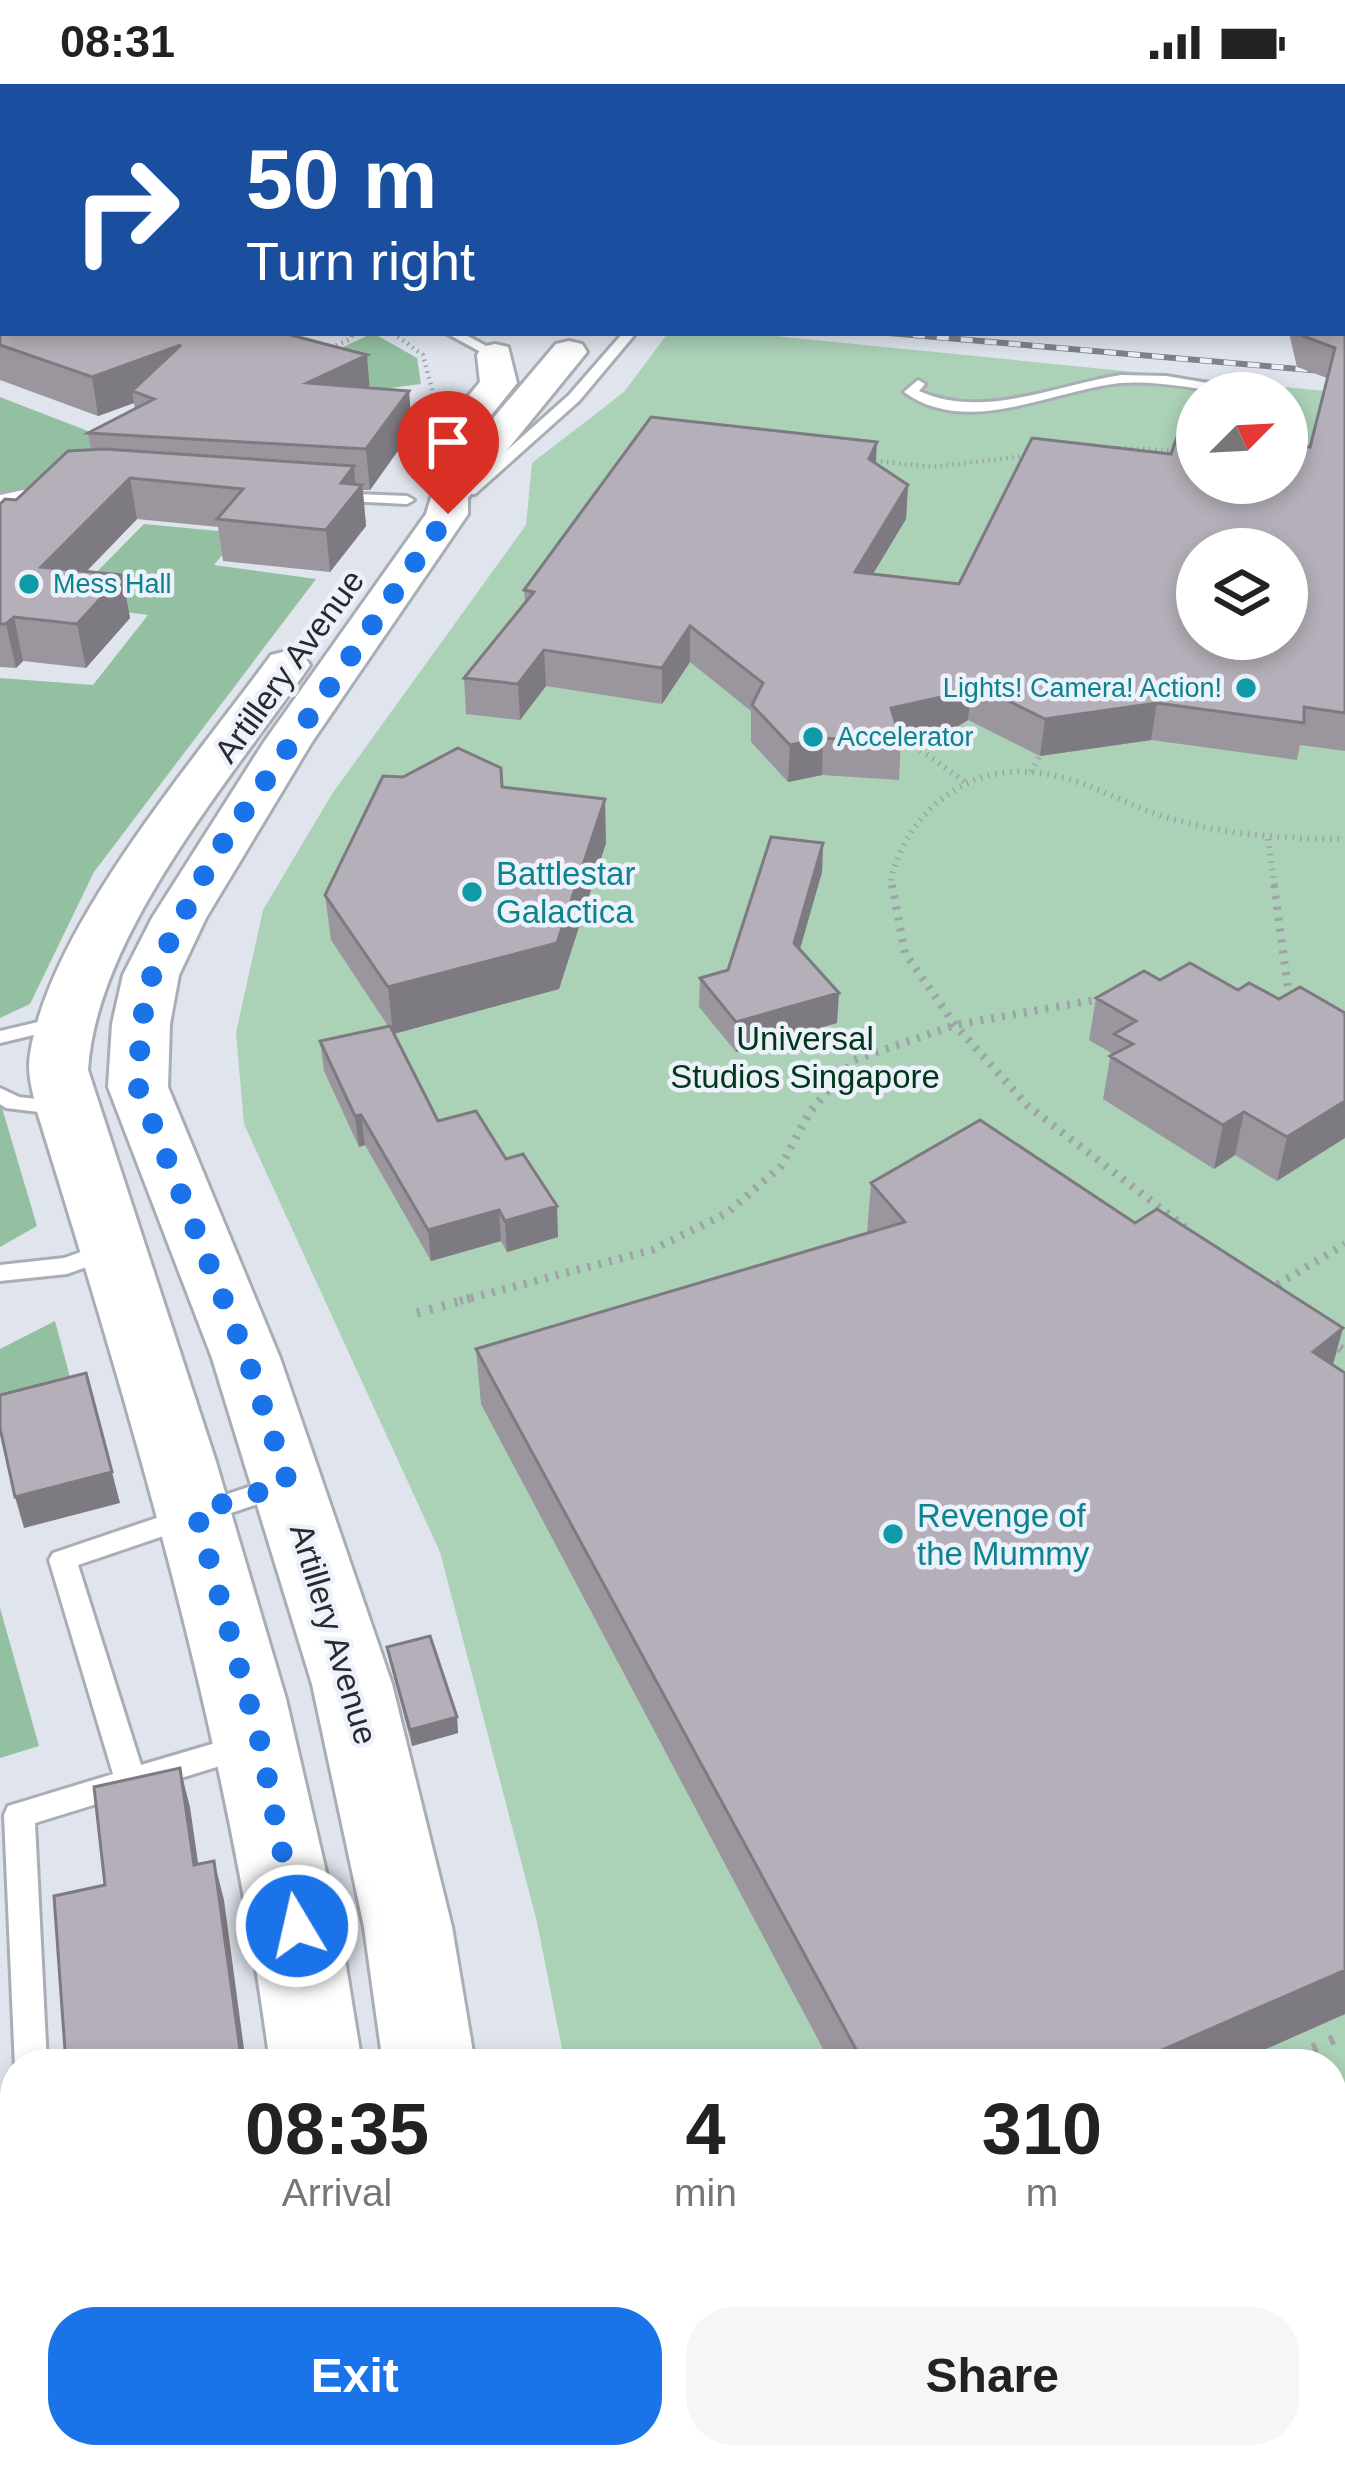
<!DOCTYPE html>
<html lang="en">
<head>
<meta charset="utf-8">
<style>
	:root { --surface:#fff; --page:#f6f6f6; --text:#222; --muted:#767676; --accent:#1a73e8 }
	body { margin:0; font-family:Helvetica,sans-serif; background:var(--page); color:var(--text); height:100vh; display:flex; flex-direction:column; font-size:45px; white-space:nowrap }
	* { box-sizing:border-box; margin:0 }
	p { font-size:39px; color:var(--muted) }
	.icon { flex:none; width:66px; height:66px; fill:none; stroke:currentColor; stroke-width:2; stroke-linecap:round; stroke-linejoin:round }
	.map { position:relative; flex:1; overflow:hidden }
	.drawer { position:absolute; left:0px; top:1965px; width:1347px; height:420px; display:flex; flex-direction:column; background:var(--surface); border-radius:48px 48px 0 0; box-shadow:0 6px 18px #0003 }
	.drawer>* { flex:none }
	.top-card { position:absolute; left:0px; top:0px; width:1347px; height:252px; box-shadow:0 6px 18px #0003; background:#1a4fa0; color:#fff; overflow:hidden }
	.needle { width:78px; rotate:66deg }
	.buttons { position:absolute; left:1176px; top:288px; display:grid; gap:24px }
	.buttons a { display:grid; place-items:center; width:132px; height:132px; border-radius:50%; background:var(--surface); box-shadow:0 6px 18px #0003; font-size:60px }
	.pin { position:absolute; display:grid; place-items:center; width:102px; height:102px; color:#fff; margin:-123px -51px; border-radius:50% 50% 50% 0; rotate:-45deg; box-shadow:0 0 12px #0007 }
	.pin .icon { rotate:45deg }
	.me { position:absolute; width:132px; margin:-66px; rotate:351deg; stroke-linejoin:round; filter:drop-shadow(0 0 9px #0008) }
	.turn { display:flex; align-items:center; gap:42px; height:252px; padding:0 48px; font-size:54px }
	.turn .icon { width:156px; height:156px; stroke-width:2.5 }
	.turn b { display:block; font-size:84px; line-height:102px }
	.eta { display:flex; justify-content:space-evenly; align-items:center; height:204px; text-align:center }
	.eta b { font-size:72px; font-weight:600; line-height:84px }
	.primary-button { display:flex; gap:24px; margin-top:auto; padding:24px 48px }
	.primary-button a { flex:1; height:138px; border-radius:48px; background:var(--accent); color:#fff; font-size:48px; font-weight:600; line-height:138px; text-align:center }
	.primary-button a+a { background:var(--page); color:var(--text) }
	.status { display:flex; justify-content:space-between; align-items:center; height:84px; padding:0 60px; background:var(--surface); direction:ltr }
	.status svg { height:33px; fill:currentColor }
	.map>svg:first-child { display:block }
	.green { fill:#abd1b7; fill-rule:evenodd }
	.forest { fill:#94c0a2 }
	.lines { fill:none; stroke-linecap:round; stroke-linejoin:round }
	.canal { fill:#89bcd5; fill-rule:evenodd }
	.lane-casing { stroke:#a9aeb6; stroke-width:6 }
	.street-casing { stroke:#a9aeb6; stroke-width:6 }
	.secondary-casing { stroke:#a9aeb6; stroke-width:6 }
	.path-far4 { stroke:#9ea2a9; stroke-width:4.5; stroke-dasharray:1.5 4.5; stroke-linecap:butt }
	.path-far3 { stroke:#9ea2a9; stroke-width:6; stroke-dasharray:1.5 6; stroke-linecap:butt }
	.path-far2 { stroke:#9ea2a9; stroke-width:8; stroke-dasharray:3 8; stroke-linecap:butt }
	.path-far1 { stroke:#9ea2a9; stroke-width:9; stroke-dasharray:3 10; stroke-linecap:butt }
	.path { stroke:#9ea2a9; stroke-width:10; stroke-dasharray:4.5 14; stroke-linecap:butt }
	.lane { fill:#fff; fill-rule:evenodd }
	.street { fill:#fff; fill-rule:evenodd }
	.secondary { fill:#fff; fill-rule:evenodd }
	.rail-casing { stroke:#808389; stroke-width:6 }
	.rail { stroke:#edf1fa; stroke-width:4.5; stroke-dasharray:12; stroke-linecap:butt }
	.wall { fill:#9b969e }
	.shaded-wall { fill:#7e7a81 }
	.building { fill:#b4afb8; stroke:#7e7a81; stroke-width:3; fill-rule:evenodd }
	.route { stroke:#1a73e8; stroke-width:21; stroke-dasharray:0 37.8 }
	.culture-dot { fill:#0f9aa8; stroke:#edf1fa; stroke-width:4.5 }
	.labels { text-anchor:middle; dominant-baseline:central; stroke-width:9; stroke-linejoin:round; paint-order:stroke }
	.far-culture-label { font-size:27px; fill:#0d838f; stroke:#edf1fa; text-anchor:start }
	.street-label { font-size:33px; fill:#292a2e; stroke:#edf1fa }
	.culture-label { font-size:33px; fill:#0d838f; stroke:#edf1fa; text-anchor:start }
	.park-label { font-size:33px; fill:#00371b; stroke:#edf1fa }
</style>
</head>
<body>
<div class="status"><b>08:31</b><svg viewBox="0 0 49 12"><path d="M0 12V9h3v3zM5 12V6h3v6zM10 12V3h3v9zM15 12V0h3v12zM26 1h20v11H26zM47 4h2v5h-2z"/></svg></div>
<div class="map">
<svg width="1345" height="2385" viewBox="0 0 1345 2385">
	<rect width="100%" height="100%" fill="#dfe4ed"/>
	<path class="green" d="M 668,249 L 744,249 L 1345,309 L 1345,2385 L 589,2385 L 589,2370 L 1332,2370 L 1332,1980 L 565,1980 L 537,1838 L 440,1468 L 244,1040 L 236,949 L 263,826 L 332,710 L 526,441 L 532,379 L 624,308 ZM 1197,309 L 1287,309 L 1287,399 L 1197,399 ZM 1197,465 L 1287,465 L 1287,555 L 1197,555 Z"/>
	<path class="forest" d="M 373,249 L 417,274 L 421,300 L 382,305 L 296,285 Z
		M 0,313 L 93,349 L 132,335 L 0,464 Z
		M 144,440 L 240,449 L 214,481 L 316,495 L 94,788 L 30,920 L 0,934 L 0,594 L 93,601 L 148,531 L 65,520 Z
		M 0,1017 L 37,1142 L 0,1163 Z
		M 55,1237 L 77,1319 L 0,1339 L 0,1265 Z
		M 0,1524 L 39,1662 L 0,1674 Z"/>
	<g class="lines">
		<path class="canal" d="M 1018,2370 L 1114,2370 L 1113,2385 L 1017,2385 Z"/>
		<g class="lane-casing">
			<path id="lane" d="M 762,0 L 777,0 L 778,2 L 756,3 Z
				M 0,80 L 3,81 L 3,87 L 0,86 Z
				M 446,249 L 462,249 L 492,265 L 481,268 Z
				M 623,249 L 636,249 L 579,317 L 475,410 L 465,410 L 465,404 L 569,311 Z
				M 1121,291 L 1166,292 L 1249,306 L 1232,309 C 1195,305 1157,296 1120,299 C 1053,306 967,354 904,308 L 918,296 L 925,300 L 919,307 C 983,336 1056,301 1121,291 Z
				M 52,400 L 59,404 L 57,407 L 0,419 L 0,411 Z
				M 332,409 L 407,412 L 414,416 L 407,420 L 327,416 L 325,413 Z
				M 68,931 L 78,937 L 75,941 L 0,959 L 0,947 Z
				M 0,1004 L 19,1013 L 72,1019 L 75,1024 L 64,1031 L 6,1024 L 0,1020 Z
				M 112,1157 L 124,1165 L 120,1171 L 67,1190 L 0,1197 L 0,1181 L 64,1174 Z
				M 284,1391 L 293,1394 L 297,1401 L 293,1408 L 78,1481 L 141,1681 L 246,1650 L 256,1653 L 261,1662 L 256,1671 L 246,1674 L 35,1739 L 47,1980 L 15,1980 L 15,1984 L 4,1731 L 8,1722 L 113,1690 L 49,1476 L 53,1469 Z"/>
		</g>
		<g class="street-casing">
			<path id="street" d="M 764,0 L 786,0 L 762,3 Z"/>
		</g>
		<g class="secondary-casing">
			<path id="secondary" d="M 569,257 L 582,260 L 587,268 L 468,414 L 468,430 L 312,658 L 206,834 L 179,891 L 170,940 L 168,1003 L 280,1274 L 392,1600 L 452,1843 L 475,1980 L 383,1980 L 364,1843 L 312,1600 L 212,1274 L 108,1003 L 112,940 L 123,891 L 152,834 L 264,658 L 426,430 L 434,404 L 556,260 Z
				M 495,260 L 508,263 L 517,299 L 464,365 L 436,365 L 431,357 L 480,298 L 477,271 L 482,263 Z
				M 287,567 L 303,571 L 310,581 C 234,691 96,850 88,986 L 216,1378 L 286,1615 L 342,1857 L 362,1980 L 270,1980 C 227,1652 134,1339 36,1024 C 32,1005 27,989 30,970 C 50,842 194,677 271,571 Z
				M 267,2370 L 371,2370 L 370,2385 L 264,2385 Z
				M 403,2370 L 507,2370 L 507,2385 L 401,2385 Z"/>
		</g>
		<path class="path-far4" d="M 393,249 L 423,271 L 432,306
			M 325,266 L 351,255 L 353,249
			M 1113,364 L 1197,367
			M 869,376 L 932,383 L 1033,371"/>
		<path class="path-far3" d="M 902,653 L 965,698
			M 1031,688 L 1040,672
			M 1268,755 L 1275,804
			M 892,804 C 889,790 895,782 900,769 C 922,718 974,683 1031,688 C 1080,692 1118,717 1162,732 C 1222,751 1283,755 1345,755"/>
		<path class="path-far2" d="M 892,801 L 905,869 L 955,941 L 1028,1022 L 1185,1143
			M 1274,801 L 1290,919
			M 1268,1206 L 1345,1160
			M 460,1217 L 652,1166 L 727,1129 L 781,1082 L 809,1029 L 854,976 L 955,941 L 1106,914"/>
		<path class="path-far1" d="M 417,1229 L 471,1214
			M 1329,1256 L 1345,1268"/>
		<path class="path" d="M 1279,1980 L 1345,1950"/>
		<use href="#lane" class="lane"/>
		<use href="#street" class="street"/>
		<use href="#secondary" class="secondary"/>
		<g class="rail-casing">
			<path id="rail" d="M 889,249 L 1345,289"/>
		</g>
		<use href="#rail" class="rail"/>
	</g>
	<path class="wall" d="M 31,0 L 315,0 L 314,3 L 32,3 Z
		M 1345,0 L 1345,667 L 1300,661 L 1297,676 L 1151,656 L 1040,672 L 968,636 L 952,646 L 901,658 L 899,696 L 822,691 L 788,698 L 751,658 L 751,627 L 690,578 L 662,620 L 546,602 L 520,636 L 466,630 L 464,594 L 525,519 L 524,506 L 876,380 L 908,401 L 906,435 L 873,490 L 959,500 L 1171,370 L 1310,363 L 1327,294 L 1297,283 L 1289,249 L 1344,249 Z
		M 0,141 L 3,249 L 294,249 L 294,252 L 370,304 L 409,307 L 412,347 L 370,406 L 363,406 L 366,442 L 330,488 L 223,477 L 218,443 L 137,435 L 86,488 L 122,491 L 130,534 L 86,584 L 23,577 L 16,584 L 0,583 L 0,420 L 16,416 L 91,366 L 88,349 L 135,325 L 134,319 L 98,332 L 0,296 Z
		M 502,703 L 606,759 L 559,905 L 394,950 L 438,1037 L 506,1075 L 558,1153 L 507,1168 L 501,1157 L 431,1177 L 365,1061 L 359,1063 L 324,987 L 320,957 L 388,942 L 331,856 L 325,811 Z
		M 823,759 L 822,788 L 800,865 L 837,939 L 736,968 L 699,923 L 700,894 L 728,886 Z
		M 1160,896 L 1238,906 L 1345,929 L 1277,1097 L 1235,1071 L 1214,1085 L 1103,1015 L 1111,969 L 1089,956 L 1096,914 Z
		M 871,1099 L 1135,1139 L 1343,1244 L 1332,1281 L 1345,1930 L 1232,1980 L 831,1980 L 481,1320 L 476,1265 L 867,1149 Z
		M 387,1563 L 457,1633 L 458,1649 L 412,1662 L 390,1579 Z
		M 1345,2139 L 1345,2385 L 1296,2385 L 1299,2370 L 1332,2370 L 1332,2203 Z"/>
	<path class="shaded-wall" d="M 181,261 L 132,307 L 134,319 L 98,332 L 92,293 Z
		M 367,271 L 370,309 L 307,299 Z
		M 409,307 L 412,347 L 370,406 L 366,365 Z
		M 877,358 L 875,391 L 869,375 Z
		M 354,382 L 356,408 L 362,401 L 366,442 L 330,488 L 326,446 L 341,399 Z
		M 130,394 L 137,435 L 49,526 L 41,483 Z
		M 908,401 L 906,435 L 853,523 L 855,488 Z
		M 122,491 L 130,534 L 86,584 L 77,540 Z
		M 14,533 L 23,577 L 16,584 L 6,540 Z
		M 690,542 L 690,578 L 662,620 L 662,584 Z
		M 544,566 L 546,602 L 520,636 L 518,600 Z
		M 972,599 L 968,636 L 952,646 L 898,659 L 891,624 Z
		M 1157,619 L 1151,656 L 1040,672 L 1045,635 Z
		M 823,654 L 822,691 L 788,698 L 790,661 Z
		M 605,715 L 606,759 L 559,905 L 393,950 L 388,903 Z
		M 823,759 L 822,788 L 793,889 L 794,859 Z
		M 839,909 L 837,939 L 736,968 L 736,938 Z
		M 1345,1017 L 1345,1054 L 1277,1097 L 1287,1053 Z
		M 1244,1028 L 1235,1071 L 1214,1085 L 1223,1041 Z
		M 361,1031 L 365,1061 L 359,1063 L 355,1032 Z
		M 557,1122 L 558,1153 L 507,1168 L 505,1137 Z
		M 499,1126 L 501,1157 L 431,1177 L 428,1146 Z
		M 1343,1244 L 1328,1299 L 1313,1268 Z
		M 112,1388 L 120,1419 L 24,1444 L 15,1413 Z
		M 457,1633 L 458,1649 L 412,1662 L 410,1646 Z
		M 180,1684 L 190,1723 L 204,1820 L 194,1781 Z
		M 214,1777 L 224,1816 L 246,1980 L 242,1980 Z
		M 1345,1886 L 1345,1930 L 1232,1980 L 1130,1980 Z
		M 121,2370 L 142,2370 L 139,2385 L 117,2385 Z"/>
	<path class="building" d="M 34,0 L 217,0 L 215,3 L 41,3 L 44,1 Z
		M 895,0 L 1345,0 L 1345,629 L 1304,623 L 1304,639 L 1157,619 L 1045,635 L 972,599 L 955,610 L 891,624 L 902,659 L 823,654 L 790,661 L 752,621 L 763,599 L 690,542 L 662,584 L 544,566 L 518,600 L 464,594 L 534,508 L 524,506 L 651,333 L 877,358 L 869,375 L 908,401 L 855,488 L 959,500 L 1032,354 L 1171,370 L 1180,345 L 1197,347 L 1197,399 L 1287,399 L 1287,360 L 1310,363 L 1335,264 L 1303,252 L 1302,249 L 1344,249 L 1344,3 L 892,3 ZM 1197,465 L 1287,465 L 1287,555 L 1197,555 Z
		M 3,140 L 3,249 L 283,249 L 367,271 L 307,299 L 409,307 L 366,365 L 88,349 L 154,315 L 132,307 L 181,261 L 92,293 L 0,261 L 0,141 Z
		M 104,365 L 354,382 L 341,399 L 362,401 L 326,446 L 217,435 L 243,405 L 130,394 L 41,483 L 122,491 L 77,540 L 14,533 L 6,540 L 0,540 L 0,420 L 5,415 L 16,416 L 68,367 Z
		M 458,664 L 501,684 L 502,703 L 605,715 L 557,859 L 388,903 L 325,811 L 383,692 L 403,693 Z
		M 771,753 L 823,759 L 794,859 L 839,909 L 736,938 L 700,894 L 728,886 Z
		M 1190,879 L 1238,906 L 1249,899 L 1279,915 L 1300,903 L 1345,929 L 1345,1017 L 1287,1053 L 1244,1028 L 1223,1041 L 1110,972 L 1133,960 L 1114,950 L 1136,937 L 1096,914 L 1144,887 L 1160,896 Z
		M 390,942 L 438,1037 L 476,1027 L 506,1075 L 523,1070 L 557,1122 L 505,1137 L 499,1126 L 428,1146 L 361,1031 L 355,1032 L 320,957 Z
		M 980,1036 L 1135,1139 L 1157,1125 L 1343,1244 L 1313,1268 L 1345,1289 L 1345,1886 L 1130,1980 L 864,1980 L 476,1265 L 905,1138 L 871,1099 Z
		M 86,1289 L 112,1388 L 15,1413 L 0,1344 L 0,1311 Z
		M 430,1552 L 457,1633 L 410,1646 L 387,1563 Z
		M 180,1684 L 194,1781 L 214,1777 L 242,1980 L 66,1980 L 54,1812 L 105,1801 L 94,1703 Z
		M 1345,2200 L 1345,2385 L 1309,2385 L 1312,2370 L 1332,2370 L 1332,2266 Z
		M 31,2370 L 121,2370 L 117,2385 L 27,2385 Z"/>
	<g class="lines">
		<path class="route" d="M 297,1842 L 260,1658 L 196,1428 L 288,1399 L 247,1274 L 138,1003 L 141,940 L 152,891 L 214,772 L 448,430"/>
	</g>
	<g class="culture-dot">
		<circle cx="29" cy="500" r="12"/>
		<circle cx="1246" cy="604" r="12"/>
		<circle cx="813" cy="653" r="12"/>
		<circle cx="472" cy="808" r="12"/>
		<circle cx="893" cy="1450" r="12"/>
	</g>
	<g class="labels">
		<g class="far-culture-label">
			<text x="53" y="500">Mess Hall</text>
			<text x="1222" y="604" text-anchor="end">Lights! Camera! Action!</text>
			<text x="837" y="653">Accelerator</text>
		</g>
		<g class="street-label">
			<text transform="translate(289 582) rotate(-54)">Artillery Avenue</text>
			<text transform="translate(334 1550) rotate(73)">Artillery Avenue</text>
		</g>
		<g class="culture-label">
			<text x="496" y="789">Battlestar<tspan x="496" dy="38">Galactica</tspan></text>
			<text x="917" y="1431">Revenge of<tspan x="917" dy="38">the Mummy</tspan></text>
		</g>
		<g class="park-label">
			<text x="805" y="954">Universal<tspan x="805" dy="38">Studios Singapore</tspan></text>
		</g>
	</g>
</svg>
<div class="buttons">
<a><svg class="needle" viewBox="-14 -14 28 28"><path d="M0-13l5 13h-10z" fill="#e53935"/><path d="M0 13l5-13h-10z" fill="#767676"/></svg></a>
<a><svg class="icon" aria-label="layers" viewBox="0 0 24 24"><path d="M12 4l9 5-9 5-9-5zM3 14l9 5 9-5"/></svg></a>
</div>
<div class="pin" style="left:448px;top:430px;background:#d93025"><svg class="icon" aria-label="arrive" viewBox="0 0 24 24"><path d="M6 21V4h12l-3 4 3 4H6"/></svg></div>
<svg class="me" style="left:297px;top:1842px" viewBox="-20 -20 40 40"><circle r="17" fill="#1a73e8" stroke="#fff" stroke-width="3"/><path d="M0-11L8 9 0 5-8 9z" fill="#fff"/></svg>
<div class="top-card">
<div class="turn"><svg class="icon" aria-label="right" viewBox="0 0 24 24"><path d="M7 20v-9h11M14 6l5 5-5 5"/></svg><div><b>50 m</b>Turn right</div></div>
</div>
<section class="drawer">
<div class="eta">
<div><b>08:35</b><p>Arrival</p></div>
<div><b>4</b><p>min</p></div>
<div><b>310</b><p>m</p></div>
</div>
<div class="primary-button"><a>Exit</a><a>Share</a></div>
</section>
</div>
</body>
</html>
